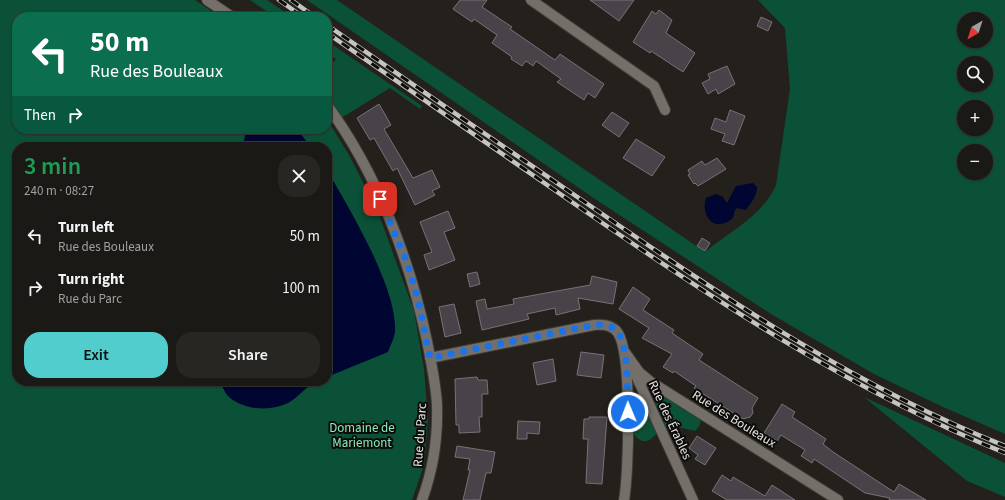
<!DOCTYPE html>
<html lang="en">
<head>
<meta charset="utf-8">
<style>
	:root { --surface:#1b1915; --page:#282622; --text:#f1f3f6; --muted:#a0a0a0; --line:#393834; --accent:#52cdcd }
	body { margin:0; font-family:"Source Sans 3",sans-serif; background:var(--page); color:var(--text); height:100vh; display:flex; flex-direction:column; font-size:15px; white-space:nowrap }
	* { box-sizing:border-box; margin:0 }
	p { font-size:13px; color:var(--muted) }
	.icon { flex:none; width:22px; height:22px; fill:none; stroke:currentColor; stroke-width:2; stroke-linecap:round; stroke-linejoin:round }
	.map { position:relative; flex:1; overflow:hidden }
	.side { position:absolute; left:12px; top:142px; width:320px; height:244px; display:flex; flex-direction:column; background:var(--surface); border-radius:16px; box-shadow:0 1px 3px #0004,0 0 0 1px var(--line) }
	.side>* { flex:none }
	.guide { position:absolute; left:12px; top:12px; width:320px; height:122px; border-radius:16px; box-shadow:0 1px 3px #0004,0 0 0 1px var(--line); background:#0b6e4f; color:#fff; overflow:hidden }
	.needle { width:26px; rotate:219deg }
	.controls { position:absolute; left:957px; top:12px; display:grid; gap:8px }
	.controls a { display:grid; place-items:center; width:36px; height:36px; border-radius:50%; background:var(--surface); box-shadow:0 1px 3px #0004,0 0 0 1px var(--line); font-size:20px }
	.pin { position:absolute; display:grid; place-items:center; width:34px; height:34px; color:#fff; margin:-17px; border-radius:8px; box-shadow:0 2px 6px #0006 }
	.me { position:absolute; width:44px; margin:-22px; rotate:359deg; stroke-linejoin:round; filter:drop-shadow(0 0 3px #0008) }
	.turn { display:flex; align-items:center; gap:14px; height:84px; padding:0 12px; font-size:18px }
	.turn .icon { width:52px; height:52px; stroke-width:2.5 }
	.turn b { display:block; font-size:28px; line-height:34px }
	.then { display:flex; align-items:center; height:38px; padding:0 12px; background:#0003; gap:8px; font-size:15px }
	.round { display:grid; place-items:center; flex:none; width:42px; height:42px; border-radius:16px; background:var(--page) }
	.head { display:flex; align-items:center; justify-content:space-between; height:68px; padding:0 12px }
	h1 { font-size:24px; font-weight:600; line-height:30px; color:#1e9e55 }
	.action { display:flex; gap:8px; margin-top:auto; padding:8px 12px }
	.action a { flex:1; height:46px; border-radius:16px; background:var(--accent); color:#111; font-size:16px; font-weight:600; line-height:46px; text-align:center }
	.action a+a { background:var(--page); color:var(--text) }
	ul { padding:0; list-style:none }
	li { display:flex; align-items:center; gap:12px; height:52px; padding:0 12px }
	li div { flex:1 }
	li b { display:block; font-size:15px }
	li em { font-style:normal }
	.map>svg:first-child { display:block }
	.green { fill:#0b5137; fill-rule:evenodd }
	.water { fill:#000532 }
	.building { fill:#474349; stroke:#767279 }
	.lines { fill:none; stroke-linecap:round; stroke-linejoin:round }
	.minor-casing { stroke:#3d3b37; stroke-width:12 }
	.minor { stroke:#747069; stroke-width:10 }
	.rail-casing { stroke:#c6c4c0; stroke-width:4.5 }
	.rail { stroke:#0c0b09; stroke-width:3; stroke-dasharray:9; stroke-linecap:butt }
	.route { stroke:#1a73e8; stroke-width:7; stroke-dasharray:0 12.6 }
	.labels { text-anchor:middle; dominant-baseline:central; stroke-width:4; stroke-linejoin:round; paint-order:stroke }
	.street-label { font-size:13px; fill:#e9e7e3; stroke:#0c0b09 }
	.park-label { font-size:13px; fill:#85edbc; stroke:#0c0b09 }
</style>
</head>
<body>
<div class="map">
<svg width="1005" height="500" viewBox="0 0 1005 500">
	<rect width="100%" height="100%" fill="#24211c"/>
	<path class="green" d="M 0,0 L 195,0 L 220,17 L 17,17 L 17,129 L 327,129 L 327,119 L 349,155 L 378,212 L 414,311 L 424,369 L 428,420 L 424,465 L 412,500 L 0,500 ZM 17,147 L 327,147 L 327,381 L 17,381 Z
		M 250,0 L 267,0 L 292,17 L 275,17 Z
		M 307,0 L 337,0 L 705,252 C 730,231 762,217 776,185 L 790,89 L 785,28 L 758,0 L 1005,0 L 1005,434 L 941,406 L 874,374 L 771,314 L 595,199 ZM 964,19 L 986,19 L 986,41 L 964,41 ZM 964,63 L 986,63 L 986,85 L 964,85 ZM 964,107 L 986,107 L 986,129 L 964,129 ZM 964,151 L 986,151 L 986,173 L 964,173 Z
		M 327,41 L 422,106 L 420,109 L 390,88 L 338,120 L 327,105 L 327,70 L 336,59 L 327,53 Z
		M 664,396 L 699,413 C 702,421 701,425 695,431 L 678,427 L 667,431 L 660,429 C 646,448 640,443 628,427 L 632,405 L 637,404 L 649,405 L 657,397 Z
		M 864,397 L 1005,463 L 1005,497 L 967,481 Z"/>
	<path class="water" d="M 247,129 L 297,129 L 311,147 L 242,147 Z
		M 327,170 C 349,208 398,289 395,332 C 394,339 390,346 388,352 L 327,377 Z
		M 753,183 L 757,187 C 757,196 751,203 746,210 L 737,208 L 735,210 L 733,218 C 715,234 700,216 706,198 L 716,194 L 723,197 L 727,203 L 736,186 Z
		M 219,381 L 317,381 C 306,386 299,397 288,403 C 270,412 241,410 227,395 C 224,391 222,385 219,381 Z"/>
	<path class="building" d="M 460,0 L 487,0 L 482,7 L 512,27 L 510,29 L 555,60 L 560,54 L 604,84 L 595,98 L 588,93 L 584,100 L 557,82 L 561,79 L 536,61 L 533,66 L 526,61 L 522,66 L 511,59 L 512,57 L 492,43 L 497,35 L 474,19 L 472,22 L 453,9 Z
		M 590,0 L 634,0 L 619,21 Z
		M 659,10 L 672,20 L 666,33 L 695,53 L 683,72 L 651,51 L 650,53 L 633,42 L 652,11 L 656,14 Z
		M 761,17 L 772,22 L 768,31 L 757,26 Z
		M 727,66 L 735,84 L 718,94 L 716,89 L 708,94 L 702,83 L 710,79 L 708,74 Z
		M 379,104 L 391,125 L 384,129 L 413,178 L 432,170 L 440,187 L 432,191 L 435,195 L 415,205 L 397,168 L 393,171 L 374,138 L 370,140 L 357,118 Z
		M 730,110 L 745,116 L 734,145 L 722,141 L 725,134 L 711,129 L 715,118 L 726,122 Z
		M 612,112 L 629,123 L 619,137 L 602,125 Z
		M 636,139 L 665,157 L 652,176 L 623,158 Z
		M 717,158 L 726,169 L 698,186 L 695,183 L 694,184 L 688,175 L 690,174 L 688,170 L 702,161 L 705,165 Z
		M 448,211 L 455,228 L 444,232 L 455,260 L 429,270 L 424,255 L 432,252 L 420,222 Z
		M 702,238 L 710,243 L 705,251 L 697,246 Z
		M 477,272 L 480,284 L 470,287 L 467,274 Z
		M 592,276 L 617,282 L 613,304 L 578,298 L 580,309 L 556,315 L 555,308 L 527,314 L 529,319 L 482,330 L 476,301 L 485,299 L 487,309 L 514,304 L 513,299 L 590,285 Z
		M 633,287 L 650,299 L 643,310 L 674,330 L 672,333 L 703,354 L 699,360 L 758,398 L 752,408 L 753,413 L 750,417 L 743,419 L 694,388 L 696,386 L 674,371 L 673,373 L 663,367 L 672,354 L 642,338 L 649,328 L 619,309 Z
		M 454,304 L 461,333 L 445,337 L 439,307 Z
		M 581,352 L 604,355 L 601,378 L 577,375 Z
		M 553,359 L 556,381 L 537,385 L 533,363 Z
		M 477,377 L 478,380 L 487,380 L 488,394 L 482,394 L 482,417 L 479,417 L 480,432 L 459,433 L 459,425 L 456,425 L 455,379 Z
		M 782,404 L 795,412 L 792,417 L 826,439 L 823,444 L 833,452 L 894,492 L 899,484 L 926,500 L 889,500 L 890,498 L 865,493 L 814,459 L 812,463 L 801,456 L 805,450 L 781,435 L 777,441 L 764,433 Z
		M 589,417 L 607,417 L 602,484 L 586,483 L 588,439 L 583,439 L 584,419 L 589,419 Z
		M 518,421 L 540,422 L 539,434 L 527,433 L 527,439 L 517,439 Z
		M 697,436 L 716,448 L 705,465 L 695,459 L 698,455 L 689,448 Z
		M 457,446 L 495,452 L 491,473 L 486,473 L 480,500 L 463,500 L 470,470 L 468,470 L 470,459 L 455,457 Z
		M 722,475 L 731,481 L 733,477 L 765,496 L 772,485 L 795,500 L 727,500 L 712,491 Z"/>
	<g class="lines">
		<g class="minor-casing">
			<path id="minor" d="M 207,0 L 232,17
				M 531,0 L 654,86 L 665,110
				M 327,105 C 377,173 410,260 427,341 C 431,362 436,384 437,405 C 438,437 433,470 422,500
				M 624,351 L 639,372 L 651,382 L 838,500
				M 430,358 L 594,325 C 603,324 613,325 618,333 C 632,354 629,473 624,500
				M 633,369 L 693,500"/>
		</g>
		<use href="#minor" class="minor"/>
		<g class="rail-casing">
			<path id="rail" d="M 279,0 L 303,17
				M 291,0 L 315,17
				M 327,25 C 415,86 504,147 592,207 C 723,297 857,387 1005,446
				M 327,33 C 412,91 497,150 582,209 C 717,302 852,391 1005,453"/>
		</g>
		<use href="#rail" class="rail"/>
	</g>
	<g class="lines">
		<path class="route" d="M 380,199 L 407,262 L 418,299 L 430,358 L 594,325 C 603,324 614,325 619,334 C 629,352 627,391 628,412"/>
	</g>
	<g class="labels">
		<g class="street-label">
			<text transform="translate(734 419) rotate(32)">Rue des Bouleaux</text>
			<text transform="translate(670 420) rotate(65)">Rue des Érables</text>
			<text transform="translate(420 435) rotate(-86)">Rue du Parc</text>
		</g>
		<g class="park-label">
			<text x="362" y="428">Domaine de<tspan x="362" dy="15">Mariemont</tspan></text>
		</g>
	</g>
</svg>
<div class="controls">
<a><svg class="needle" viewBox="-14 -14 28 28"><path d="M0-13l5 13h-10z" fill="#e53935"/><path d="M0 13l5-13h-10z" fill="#a0a0a0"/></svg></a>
<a><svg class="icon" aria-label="search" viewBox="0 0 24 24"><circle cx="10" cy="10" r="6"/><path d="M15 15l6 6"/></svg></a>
<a>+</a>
<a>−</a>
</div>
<div class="pin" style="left:380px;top:199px;background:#d93025"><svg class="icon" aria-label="arrive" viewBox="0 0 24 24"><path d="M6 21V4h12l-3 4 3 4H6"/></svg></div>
<svg class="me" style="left:628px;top:412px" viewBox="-20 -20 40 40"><circle r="17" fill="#1a73e8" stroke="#fff" stroke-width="3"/><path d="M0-11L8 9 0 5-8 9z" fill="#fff"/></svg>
<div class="guide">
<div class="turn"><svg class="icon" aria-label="left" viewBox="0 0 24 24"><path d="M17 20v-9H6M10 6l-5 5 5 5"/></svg><div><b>50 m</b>Rue des Bouleaux</div></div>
<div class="then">Then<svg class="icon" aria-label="right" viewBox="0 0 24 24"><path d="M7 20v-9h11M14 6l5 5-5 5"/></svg></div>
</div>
<section class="side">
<div class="head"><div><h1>3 min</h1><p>240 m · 08:27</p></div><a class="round"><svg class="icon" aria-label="close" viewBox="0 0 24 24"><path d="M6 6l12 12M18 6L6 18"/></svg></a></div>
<ul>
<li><svg class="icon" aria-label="left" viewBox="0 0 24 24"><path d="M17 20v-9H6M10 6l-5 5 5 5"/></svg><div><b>Turn left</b><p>Rue des Bouleaux</p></div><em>50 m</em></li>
<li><svg class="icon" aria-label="right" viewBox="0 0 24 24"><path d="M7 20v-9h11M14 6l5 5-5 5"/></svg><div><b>Turn right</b><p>Rue du Parc</p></div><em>100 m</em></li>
</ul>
<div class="action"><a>Exit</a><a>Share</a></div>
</section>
</div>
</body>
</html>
